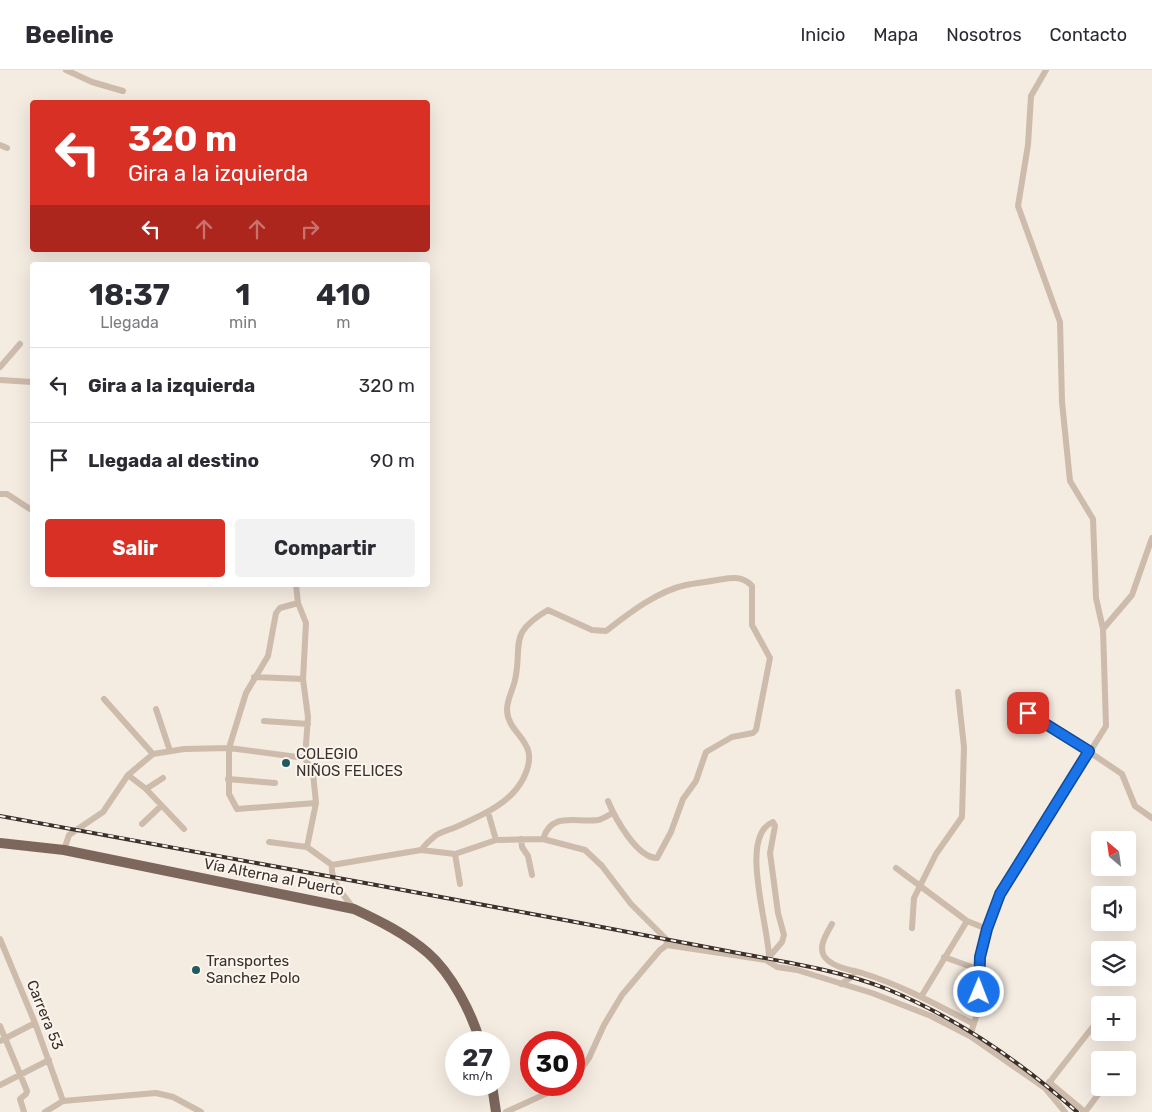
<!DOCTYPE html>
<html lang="es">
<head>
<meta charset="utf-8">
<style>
	:root { --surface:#fff; --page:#f2f2f3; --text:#2b2b33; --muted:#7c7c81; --line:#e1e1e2; --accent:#d93025 }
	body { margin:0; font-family:Rubik,sans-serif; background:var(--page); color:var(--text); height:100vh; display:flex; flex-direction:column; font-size:19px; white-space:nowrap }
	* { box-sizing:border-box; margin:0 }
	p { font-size:16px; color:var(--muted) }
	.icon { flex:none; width:28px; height:28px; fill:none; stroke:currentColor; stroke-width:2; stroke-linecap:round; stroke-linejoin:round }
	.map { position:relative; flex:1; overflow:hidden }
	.details { position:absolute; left:30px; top:192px; width:400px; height:325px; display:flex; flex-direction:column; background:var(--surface); border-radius:5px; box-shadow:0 5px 20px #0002 }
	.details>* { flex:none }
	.top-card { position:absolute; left:30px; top:30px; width:400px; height:152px; border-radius:5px; box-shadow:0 5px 20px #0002; background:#d93025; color:#fff; overflow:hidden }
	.needle { width:32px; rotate:331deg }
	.tools { position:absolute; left:1091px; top:761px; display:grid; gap:10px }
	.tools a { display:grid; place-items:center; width:45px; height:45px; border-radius:5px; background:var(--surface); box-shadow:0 5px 20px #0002; font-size:25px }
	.speed { position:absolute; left:445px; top:961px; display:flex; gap:10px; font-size:25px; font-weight:700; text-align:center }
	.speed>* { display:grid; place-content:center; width:65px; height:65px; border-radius:50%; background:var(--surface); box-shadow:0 5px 20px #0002; line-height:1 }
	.speed small { font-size:12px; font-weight:400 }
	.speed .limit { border:8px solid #d22; background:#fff; color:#111 }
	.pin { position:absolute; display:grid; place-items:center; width:42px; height:42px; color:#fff; margin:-21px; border-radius:10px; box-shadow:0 2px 8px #0006 }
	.me { position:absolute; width:55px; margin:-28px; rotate:1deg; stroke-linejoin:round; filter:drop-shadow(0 0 4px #0008) }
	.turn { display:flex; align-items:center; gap:18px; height:105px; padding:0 15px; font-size:22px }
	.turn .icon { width:65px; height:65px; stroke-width:2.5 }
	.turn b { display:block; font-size:35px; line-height:42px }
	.lanes { display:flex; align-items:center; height:48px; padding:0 15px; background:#0003; justify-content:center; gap:25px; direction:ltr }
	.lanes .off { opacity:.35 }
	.eta { display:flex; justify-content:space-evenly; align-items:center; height:85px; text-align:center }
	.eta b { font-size:30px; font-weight:700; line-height:35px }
	.button { display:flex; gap:10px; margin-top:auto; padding:10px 15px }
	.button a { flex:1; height:58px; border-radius:5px; background:var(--accent); color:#fff; font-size:20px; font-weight:700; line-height:58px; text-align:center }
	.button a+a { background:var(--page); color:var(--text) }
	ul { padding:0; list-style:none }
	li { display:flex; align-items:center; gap:15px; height:75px; padding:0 15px; border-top:1px solid var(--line) }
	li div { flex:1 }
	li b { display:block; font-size:19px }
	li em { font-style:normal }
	header { display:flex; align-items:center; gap:30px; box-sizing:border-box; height:70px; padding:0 25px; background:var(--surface); border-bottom:1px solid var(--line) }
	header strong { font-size:24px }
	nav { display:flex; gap:28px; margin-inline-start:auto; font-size:18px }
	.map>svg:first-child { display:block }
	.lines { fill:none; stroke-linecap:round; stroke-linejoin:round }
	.street { stroke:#cdbbac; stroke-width:6 }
	.primary { stroke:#7d675c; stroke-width:10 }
	.rail-casing { stroke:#3b302b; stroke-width:4 }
	.rail { stroke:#fbf5ee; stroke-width:2; stroke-dasharray:5.5; stroke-linecap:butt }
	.route-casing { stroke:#114b97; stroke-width:12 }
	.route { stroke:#1a73e8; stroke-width:9 }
	.poi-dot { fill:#1f5a5e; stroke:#fbf5ee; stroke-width:2 }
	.labels { text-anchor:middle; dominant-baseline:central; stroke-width:4; stroke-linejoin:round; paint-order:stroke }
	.poi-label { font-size:15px; fill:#3b302b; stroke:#fbf5ee; text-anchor:start }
	.street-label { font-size:15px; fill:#3b302b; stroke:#fbf5ee }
</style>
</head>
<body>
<header>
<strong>Beeline</strong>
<nav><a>Inicio</a><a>Mapa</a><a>Nosotros</a><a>Contacto</a></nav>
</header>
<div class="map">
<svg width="1152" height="1042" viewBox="0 0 1152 1042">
	<rect width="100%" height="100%" fill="#f4ebe1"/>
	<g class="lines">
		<path class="street" d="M 66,0 L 92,12 L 123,21
			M 0,75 L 7,78
			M 0,297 L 20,274
			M 0,310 L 32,312
			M 0,424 L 7,424 L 30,439
			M 296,515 L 298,533 L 306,553 L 303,609 L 308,647 L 305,688 L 313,703 L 316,733 L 307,777 L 332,795 C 330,812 345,826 354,839
			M 298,533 L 280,538 L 276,543 L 268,586 L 246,623 L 229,678 L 229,724 L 237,739 L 316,733
			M 1103,559 L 1132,525 L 1152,468
			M 254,607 L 303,609
			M 104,629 L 153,684
			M 1018,638 L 1039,648 L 1122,704 L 1135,736 L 1152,748
			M 156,639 L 170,681
			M 264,651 L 308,654
			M 128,705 L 146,719 L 184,759
			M 228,709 L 275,713
			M 146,719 L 163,708
			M 488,742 L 496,770
			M 142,754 L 161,736
			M 521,769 L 522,777 L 528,786 L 532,805
			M 543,769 C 552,741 576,753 598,750 C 603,749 608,745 613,743
			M 269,772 L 307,777
			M 64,780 L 69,765 L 103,742 L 128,705 L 153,684 L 184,679 L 229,678 L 305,688
			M 421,780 C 425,775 430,770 435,766 C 440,762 449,760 456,757 C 480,746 510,734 523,709 C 543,670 508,667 507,640 C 507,629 513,620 515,610 C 523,574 507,564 548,540 L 592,560 L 606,561 C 628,544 657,521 686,515 C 696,513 707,512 717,510 C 731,508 742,505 752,516 L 752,555 L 770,588 L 756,660 L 753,663 L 732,667 L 706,682 L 696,711 L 683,729 L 671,762 L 657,788 C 637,788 615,748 608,731
			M 455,784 L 460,814
			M 332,795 L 421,780 L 455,784 L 496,770 L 543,769 L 585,780 L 602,796 L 631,834 L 666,869 L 667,875
			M 896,798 L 967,851 L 987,859
			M 832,854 C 827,863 818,876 824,886 C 831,897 851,900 862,903 C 901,915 937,935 974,954
			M 912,858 L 914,828 L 936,784 L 962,747 L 964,677 L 958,622
			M 0,869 L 35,953 L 63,1031
			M 944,887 L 980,900
			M 769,891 C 771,862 737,766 773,752 L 775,756 L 770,783 L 778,843 L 784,865 L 782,872 L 769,887
			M 841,914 L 850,908 L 855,901
			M 921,927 L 967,851
			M 0,956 L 27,1021 L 26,1024 L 20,1029 L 24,1042
			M 970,966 L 1045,1018 L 1065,1042
			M 0,971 L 35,953
			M 574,1009 L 589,988 L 604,955 L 622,925 L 660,880 L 667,875 L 766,890 L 777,897 L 797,900 L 872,923 L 931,946 L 970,966 L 979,937 L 980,887 L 996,834 L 1012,803 L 1041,761 L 1106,656 L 1103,559 L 1096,528 L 1093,449 L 1070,411 L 1062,332 L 1060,252 L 1018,136 L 1028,75 L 1031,26 L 1046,0
			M 1049,1012 L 1085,1042
			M 0,1015 L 49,990
			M 1045,1018 L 1095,954
			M 45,1042 L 63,1031 L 156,1023 L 173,1027 L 201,1042
			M 506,1042 L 565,1015
			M 1085,1042 L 1103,1018"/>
		<path class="primary" d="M 0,773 L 64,780 L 354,839 C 380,851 406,864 428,883 C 451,903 472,943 480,972
			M 492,1015 L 496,1042"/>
		<g class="rail-casing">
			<path id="rail" d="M 0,746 C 190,780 380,816 570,851 C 628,862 686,873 743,884 C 791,893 841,901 887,919 C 957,948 1020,991 1077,1042"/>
		</g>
		<use href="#rail" class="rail"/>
	</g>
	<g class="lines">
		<g class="route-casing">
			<path id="route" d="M 979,922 L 980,887 L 987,859 L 1000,824 L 1089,681 L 1028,643"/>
		</g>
		<use href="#route" class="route"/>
	</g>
	<g class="poi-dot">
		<circle cx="286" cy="693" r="5"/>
		<circle cx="196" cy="900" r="5"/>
	</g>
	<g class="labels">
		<g class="poi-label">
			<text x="296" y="684">COLEGIO<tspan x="296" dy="17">NIÑOS FELICES</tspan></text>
			<text x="206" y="891">Transportes<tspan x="206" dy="17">Sanchez Polo</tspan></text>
		</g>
		<g class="street-label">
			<text transform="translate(274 807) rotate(11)">Vía Alterna al Puerto</text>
			<text transform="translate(45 945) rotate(68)">Carrera 53</text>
		</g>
	</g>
</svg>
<div class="tools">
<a><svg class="needle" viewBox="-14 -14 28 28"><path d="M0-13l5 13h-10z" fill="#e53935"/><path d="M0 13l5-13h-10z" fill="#7c7c81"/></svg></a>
<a><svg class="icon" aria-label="sound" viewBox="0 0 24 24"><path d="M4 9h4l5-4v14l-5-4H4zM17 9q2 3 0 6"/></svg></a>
<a><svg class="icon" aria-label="layers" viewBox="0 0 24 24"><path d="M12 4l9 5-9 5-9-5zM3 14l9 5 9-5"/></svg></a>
<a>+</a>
<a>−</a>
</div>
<div class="speed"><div>27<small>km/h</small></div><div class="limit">30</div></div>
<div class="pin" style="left:1028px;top:643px;background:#d93025"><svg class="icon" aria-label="arrive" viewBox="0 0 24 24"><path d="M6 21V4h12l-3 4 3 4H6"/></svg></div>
<svg class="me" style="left:979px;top:922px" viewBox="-20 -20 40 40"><circle r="17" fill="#1a73e8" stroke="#fff" stroke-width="3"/><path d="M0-11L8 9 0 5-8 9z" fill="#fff"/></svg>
<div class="top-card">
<div class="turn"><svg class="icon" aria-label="left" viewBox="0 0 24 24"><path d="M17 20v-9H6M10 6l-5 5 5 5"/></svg><div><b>320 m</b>Gira a la izquierda</div></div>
<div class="lanes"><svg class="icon" aria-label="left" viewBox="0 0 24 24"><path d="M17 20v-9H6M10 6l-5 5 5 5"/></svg><svg class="icon off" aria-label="ahead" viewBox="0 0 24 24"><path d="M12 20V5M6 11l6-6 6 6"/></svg><svg class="icon off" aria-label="ahead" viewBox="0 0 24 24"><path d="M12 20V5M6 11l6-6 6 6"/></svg><svg class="icon off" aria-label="right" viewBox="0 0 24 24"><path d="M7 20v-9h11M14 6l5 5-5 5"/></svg></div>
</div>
<section class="details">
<div class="eta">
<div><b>18:37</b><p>Llegada</p></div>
<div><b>1</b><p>min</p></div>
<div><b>410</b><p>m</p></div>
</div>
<ul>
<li><svg class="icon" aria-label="left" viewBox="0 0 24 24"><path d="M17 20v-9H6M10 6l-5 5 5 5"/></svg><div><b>Gira a la izquierda</b></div><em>320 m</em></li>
<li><svg class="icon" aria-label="arrive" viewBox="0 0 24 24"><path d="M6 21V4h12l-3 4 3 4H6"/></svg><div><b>Llegada al destino</b></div><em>90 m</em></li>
</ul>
<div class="button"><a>Salir</a><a>Compartir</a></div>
</section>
</div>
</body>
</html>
